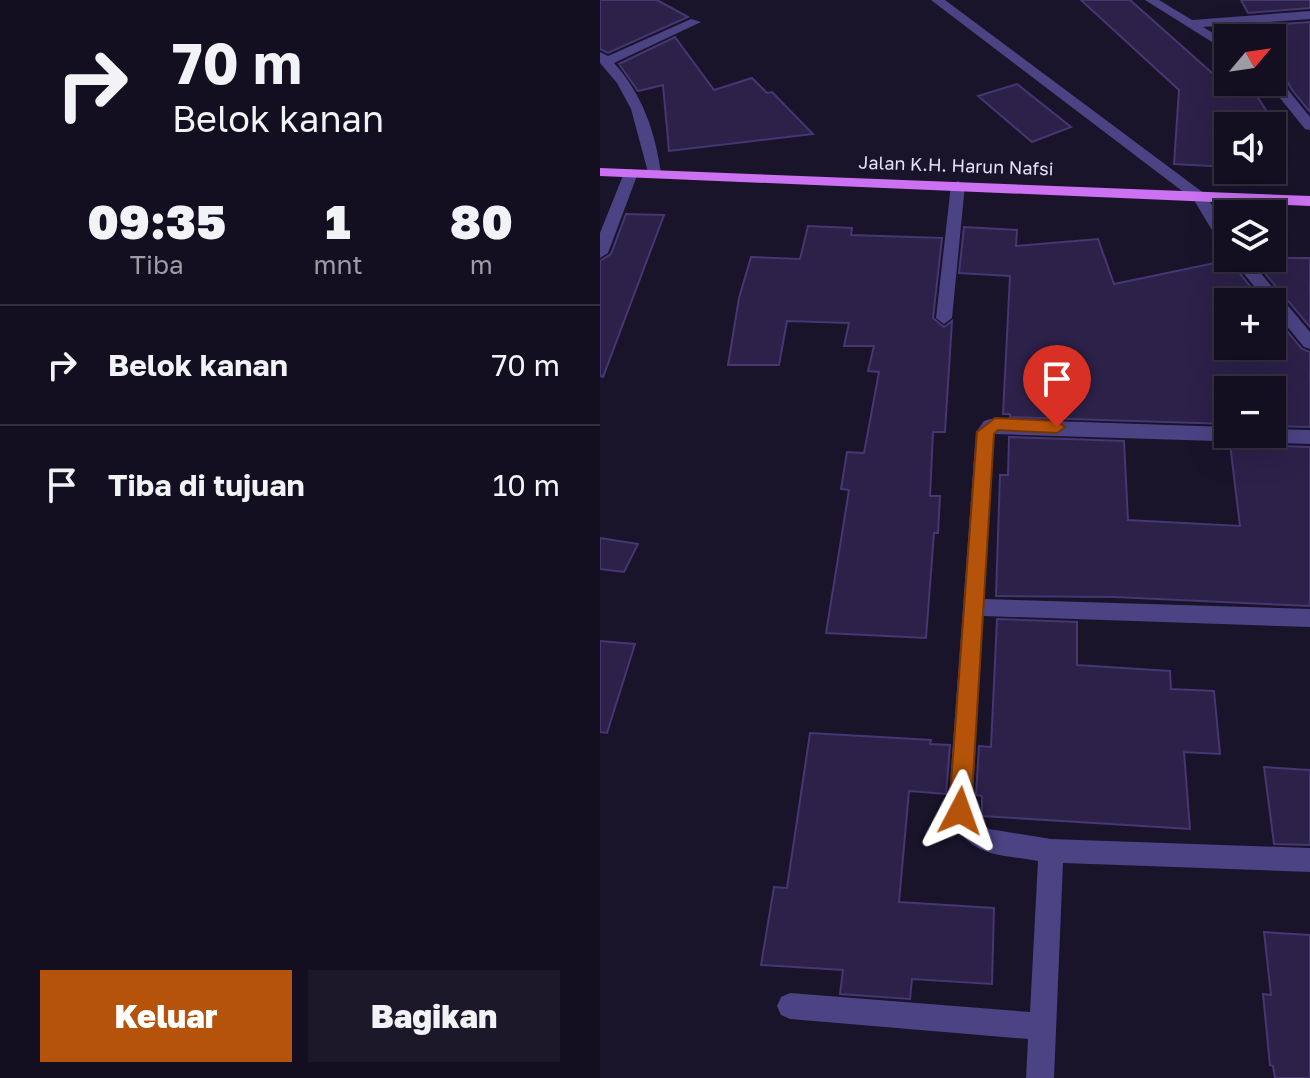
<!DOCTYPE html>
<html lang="id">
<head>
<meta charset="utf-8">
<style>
	:root { --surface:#130f20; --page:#1c1829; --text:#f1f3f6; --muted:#9d9ca5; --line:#322f3e; --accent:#b45309 }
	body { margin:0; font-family:"Golos Text",sans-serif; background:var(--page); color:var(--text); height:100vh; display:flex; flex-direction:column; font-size:30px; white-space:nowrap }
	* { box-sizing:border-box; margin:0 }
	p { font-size:26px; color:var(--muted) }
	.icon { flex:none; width:44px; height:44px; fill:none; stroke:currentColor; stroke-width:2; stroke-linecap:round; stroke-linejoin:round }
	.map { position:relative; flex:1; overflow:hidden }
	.drawer { display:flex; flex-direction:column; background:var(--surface); width:600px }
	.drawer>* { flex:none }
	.hud { background:#130f20; color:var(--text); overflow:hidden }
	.needle { width:52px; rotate:61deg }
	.buttons { position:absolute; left:614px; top:24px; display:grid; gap:16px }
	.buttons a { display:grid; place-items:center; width:72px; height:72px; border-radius:0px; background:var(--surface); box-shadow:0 8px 32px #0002,0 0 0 2px var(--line); font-size:40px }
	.pin { position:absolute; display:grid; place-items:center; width:68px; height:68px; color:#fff; margin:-82px -34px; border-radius:50% 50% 50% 0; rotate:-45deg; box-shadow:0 0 8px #0007 }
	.pin .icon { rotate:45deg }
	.me { position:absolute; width:88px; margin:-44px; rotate:4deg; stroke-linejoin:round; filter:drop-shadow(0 0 6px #0008) }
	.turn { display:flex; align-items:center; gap:28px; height:168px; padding:0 40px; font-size:36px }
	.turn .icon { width:104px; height:104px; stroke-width:2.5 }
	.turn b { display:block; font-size:56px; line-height:68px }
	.eta { display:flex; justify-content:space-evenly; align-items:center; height:136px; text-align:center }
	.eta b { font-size:48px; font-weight:800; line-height:56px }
	.primary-button { display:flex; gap:16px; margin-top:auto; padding:16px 40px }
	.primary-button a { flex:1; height:92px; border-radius:0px; background:var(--accent); color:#fff; font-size:32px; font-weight:800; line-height:92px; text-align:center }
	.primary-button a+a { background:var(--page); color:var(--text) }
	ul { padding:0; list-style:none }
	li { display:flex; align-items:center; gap:24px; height:120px; padding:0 40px; border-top:2px solid var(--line) }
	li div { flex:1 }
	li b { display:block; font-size:30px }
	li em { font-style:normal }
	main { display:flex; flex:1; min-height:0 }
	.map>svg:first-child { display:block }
	.building { fill:#2c2149; stroke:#463672; stroke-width:2 }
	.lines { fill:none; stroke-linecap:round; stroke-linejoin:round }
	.minor { fill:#4b4384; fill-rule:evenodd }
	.major { fill:#cb71f1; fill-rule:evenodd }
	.route { fill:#b45309; stroke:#753606; stroke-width:2 }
	.labels { text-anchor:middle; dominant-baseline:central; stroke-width:6; stroke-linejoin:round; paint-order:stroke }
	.far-street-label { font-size:18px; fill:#e5dffc; stroke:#19142a }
</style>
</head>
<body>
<main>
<section class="drawer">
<div class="hud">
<div class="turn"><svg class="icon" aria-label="right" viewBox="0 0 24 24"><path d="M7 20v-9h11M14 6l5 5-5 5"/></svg><div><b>70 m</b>Belok kanan</div></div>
</div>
<div class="eta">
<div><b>09:35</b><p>Tiba</p></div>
<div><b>1</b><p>mnt</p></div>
<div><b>80</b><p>m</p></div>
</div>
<ul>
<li><svg class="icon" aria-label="right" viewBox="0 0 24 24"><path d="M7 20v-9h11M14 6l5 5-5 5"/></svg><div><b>Belok kanan</b></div><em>70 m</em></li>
<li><svg class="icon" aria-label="arrive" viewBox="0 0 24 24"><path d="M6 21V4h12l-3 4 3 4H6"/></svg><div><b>Tiba di tujuan</b></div><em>10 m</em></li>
</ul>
<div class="primary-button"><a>Keluar</a><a>Bagikan</a></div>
</section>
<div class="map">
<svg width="710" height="1078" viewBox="0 0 710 1078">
	<rect width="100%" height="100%" fill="#19142a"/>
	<path class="building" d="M 0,0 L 57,0 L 88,17 L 8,53 L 0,49 Z
		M 481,0 L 530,0 L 620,80 L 648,82 L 667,112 L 659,113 L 667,126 L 628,126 L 628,167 L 574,164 L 579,90 Z
		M 641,0 L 710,0 L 710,8 L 648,13 Z
		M 710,22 L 710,112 L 692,90 L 672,54 L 672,38 L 663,38 L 656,26 Z
		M 75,37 L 114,90 L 152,78 L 167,93 L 172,92 L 213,134 L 69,151 L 63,85 L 38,91 L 19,64 Z
		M 417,84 L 471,127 L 432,142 L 378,96 Z
		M 26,214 L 64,215 L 3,377 L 0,376 L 0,261 L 11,254 Z
		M 208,226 L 252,228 L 251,235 L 342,238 L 333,318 L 344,327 L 352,321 L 345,432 L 333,432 L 330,496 L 340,496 L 338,533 L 334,533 L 326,638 L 226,633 L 249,490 L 241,489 L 247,452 L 264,453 L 279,372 L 268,371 L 274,346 L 244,346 L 249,323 L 187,321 L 179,365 L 128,365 L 139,298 L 151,257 L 200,259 Z
		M 364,227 L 417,230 L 416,246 L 498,239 L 514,284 L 629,260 L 663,302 L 628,302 L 628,346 L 672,346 L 672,313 L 702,349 L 710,352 L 710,427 L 672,426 L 672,390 L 628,390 L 628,424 L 410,417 L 410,414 L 403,414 L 410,276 L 359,273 Z
		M 652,258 L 710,258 L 710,327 Z
		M 409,437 L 524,441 L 528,520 L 640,526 L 630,444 L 710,447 L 710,606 L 514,597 L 396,596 L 400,475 L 408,475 Z
		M 0,538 L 38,544 L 24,572 L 0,569 Z
		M 397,619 L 477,622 L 477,665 L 570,671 L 571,689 L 614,691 L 620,754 L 584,752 L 590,829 L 382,816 L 382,796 L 376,795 L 379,746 L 391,747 Z
		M 0,641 L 35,644 L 7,733 L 0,732 Z
		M 210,733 L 331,740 L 330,744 L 350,745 L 346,794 L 309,791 L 299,902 L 394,908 L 392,984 L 312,979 L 310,999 L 240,994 L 243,970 L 161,965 L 174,887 L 187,888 Z
		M 664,767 L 710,770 L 710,845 L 674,844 Z
		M 664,932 L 710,935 L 710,1078 L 675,1078 L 673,1066 L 670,1065 L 663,994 L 671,995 Z"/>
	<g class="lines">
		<path class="minor" d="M 331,0 L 345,0 L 605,194 L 628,231 L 628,249 L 622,247 L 594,200 Z
			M 545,0 L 559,0 L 592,20 L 710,11 L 710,19 L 603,27 L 628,42 L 628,52 Z
			M 91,19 L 101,22 L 14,63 C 43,95 55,132 61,173 L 59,176 L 49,176 L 31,109 L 17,83 L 0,63 L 0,52 L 8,56 Z
			M 672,75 L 677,76 L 710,117 L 710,130 L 705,129 L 667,82 L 672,82 Z
			M 31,169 L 38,173 L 8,253 L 0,258 L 0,233 L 24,173 Z
			M 358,181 L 365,185 L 352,318 L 344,324 L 336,318 L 351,185 Z
			M 631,258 L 648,258 L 710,332 L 710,349 L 704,347 L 672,308 L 672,302 L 667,302 Z
			M 390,419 L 628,427 L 628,434 L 672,434 L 672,429 L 710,430 L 710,444 L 394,434 L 384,599 L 710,609 L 710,627 L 383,616 L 372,809 L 389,829 L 451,839 L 710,848 L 710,872 L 463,863 L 454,1078 L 426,1078 L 428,1039 L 190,1019 L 181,1015 L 177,1006 L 181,997 L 190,993 L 430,1012 L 438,861 C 393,853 369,858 348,811 L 376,432 L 384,421 Z"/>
		<path class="major" d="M 0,168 L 710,196 L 710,206 L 0,176 Z"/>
	</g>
	<path class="route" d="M 395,418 L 457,421 L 465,427 L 457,433 L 398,430 L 394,434 L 371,811 L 368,818 L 360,821 L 353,818 L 349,811 L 377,432 Z"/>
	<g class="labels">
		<g class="far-street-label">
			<text transform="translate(356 165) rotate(2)">Jalan K.H. Harun Nafsi</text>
		</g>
	</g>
</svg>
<div class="buttons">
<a><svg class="needle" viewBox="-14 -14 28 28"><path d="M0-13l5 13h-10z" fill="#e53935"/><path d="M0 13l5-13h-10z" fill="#9d9ca5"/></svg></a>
<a><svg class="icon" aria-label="sound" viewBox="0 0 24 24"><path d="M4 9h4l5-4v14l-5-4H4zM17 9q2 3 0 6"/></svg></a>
<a><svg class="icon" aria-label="layers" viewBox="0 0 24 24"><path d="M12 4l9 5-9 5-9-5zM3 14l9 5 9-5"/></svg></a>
<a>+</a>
<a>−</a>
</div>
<div class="pin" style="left:457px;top:427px;background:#d93025"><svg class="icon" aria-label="arrive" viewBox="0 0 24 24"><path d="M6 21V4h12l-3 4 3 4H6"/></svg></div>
<svg class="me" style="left:360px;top:811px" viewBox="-20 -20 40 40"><path d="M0-17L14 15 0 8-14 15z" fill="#b45309" stroke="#fff" stroke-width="4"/></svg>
</div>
</main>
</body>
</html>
